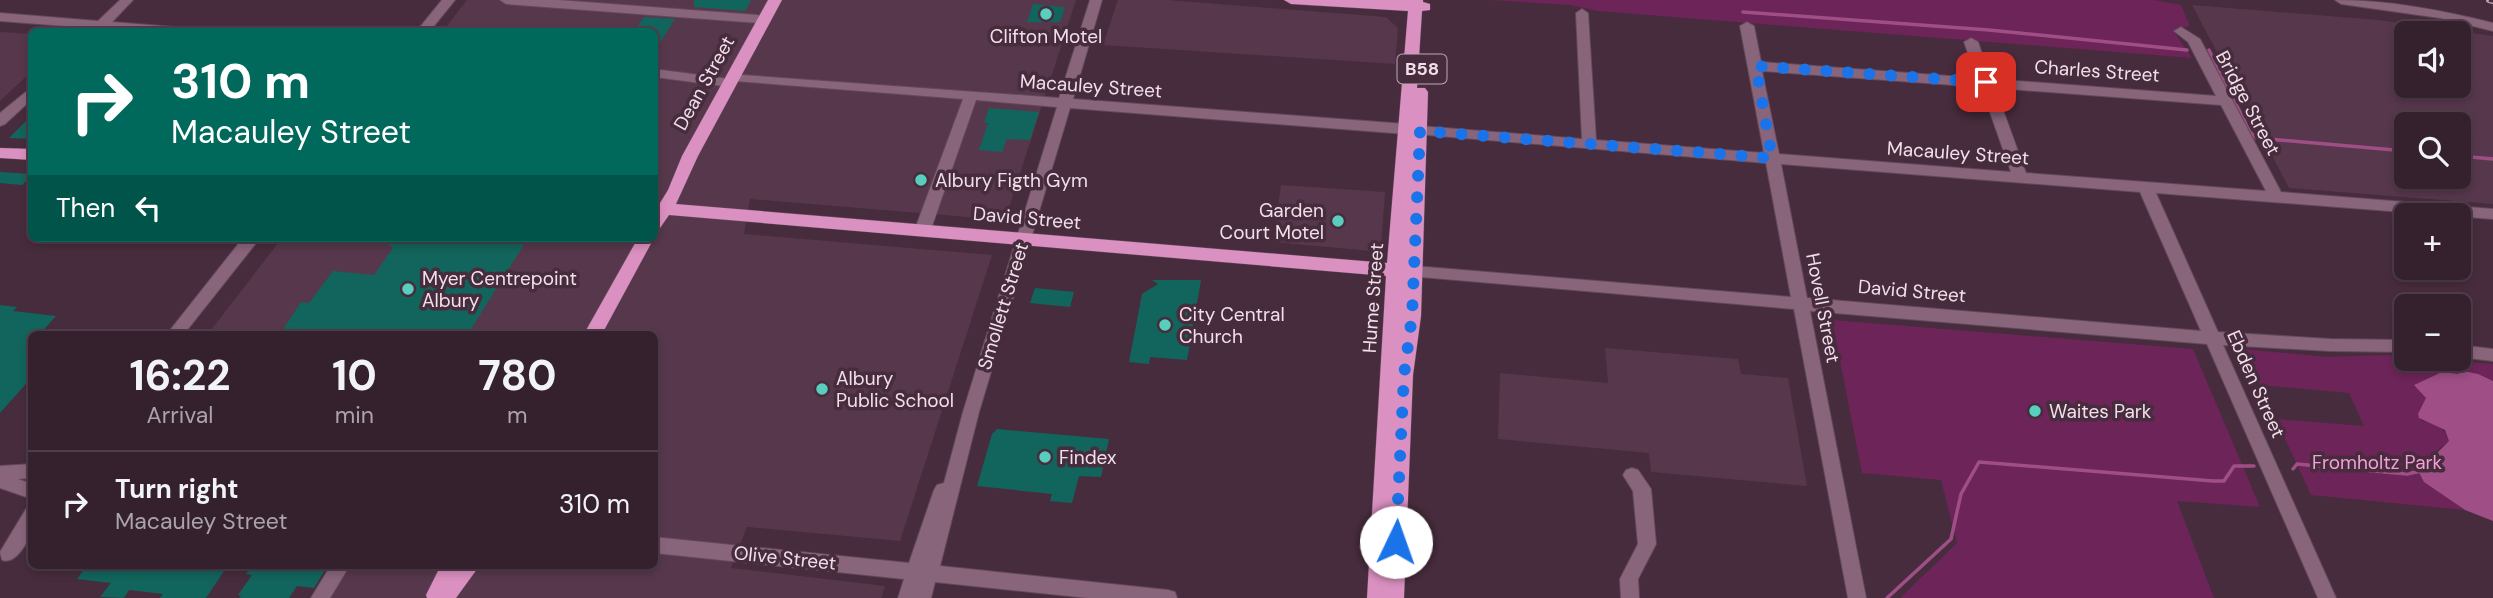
<!DOCTYPE html>
<html lang="en">
<head>
<meta charset="utf-8">
<style>
	:root { --surface:#35212e; --page:#402e3a; --text:#f1f3f6; --muted:#aaa3aa; --line:#4f3e4a }
	body { margin:0; font-family:"DM Sans",sans-serif; background:var(--page); color:var(--text); height:100vh; display:flex; flex-direction:column; font-size:26px; white-space:nowrap }
	* { box-sizing:border-box; margin:0 }
	p { font-size:23px; color:var(--muted) }
	.icon { flex:none; width:38px; height:38px; fill:none; stroke:currentColor; stroke-width:2; stroke-linecap:round; stroke-linejoin:round }
	.map { position:relative; flex:1; overflow:hidden }
	.drawer { position:absolute; left:28px; top:331px; width:630px; height:238px; display:flex; flex-direction:column; background:var(--surface); border-radius:10px; box-shadow:0 4px 10px #0003,0 0 0 2px var(--line) }
	.drawer>* { flex:none }
	.top-card { position:absolute; left:28px; top:28px; width:630px; height:214px; border-radius:10px; box-shadow:0 4px 10px #0003,0 0 0 2px var(--line); background:#00695c; color:#fff; overflow:hidden }
	.buttons { position:absolute; left:2394px; top:21px; display:grid; gap:14px }
	.buttons a { display:grid; place-items:center; width:77px; height:77px; border-radius:10px; background:var(--surface); box-shadow:0 4px 10px #0003,0 0 0 2px var(--line); font-size:35px }
	.pin { position:absolute; display:grid; place-items:center; width:60px; height:60px; color:#fff; margin:-30px; border-radius:14px; box-shadow:0 4px 10px #0006 }
	.me { position:absolute; width:77px; margin:-38px; rotate:3deg; stroke-linejoin:round; filter:drop-shadow(0 0 5px #0008) }
	.turn { display:flex; align-items:center; gap:24px; height:147px; padding:0 28px; font-size:32px }
	.turn .icon { width:91px; height:91px; stroke-width:2.5 }
	.turn b { display:block; font-size:49px; line-height:60px }
	.then { display:flex; align-items:center; height:66px; padding:0 28px; background:#0003; gap:14px; font-size:26px }
	.eta { display:flex; justify-content:space-evenly; align-items:center; height:119px; text-align:center }
	.eta b { font-size:42px; font-weight:700; line-height:49px }
	ul { padding:0; list-style:none }
	li { display:flex; align-items:center; gap:21px; height:105px; padding:0 28px; border-top:2px solid var(--line) }
	li div { flex:1 }
	li b { display:block; font-size:26px }
	li em { font-style:normal }
	.map>svg:first-child { display:block }
	.built { fill:#57374c; fill-rule:evenodd }
	.green { fill:#6d2458 }
	.water { fill:#9f4f86 }
	.lines { fill:none; stroke-linecap:round; stroke-linejoin:round }
	.stream { stroke:#9f4f86; stroke-width:3.5 }
	.building { fill:#12655c }
	.minor-casing { stroke:#624959; stroke-width:2 }
	.major-casing { stroke:#624959; stroke-width:1 }
	.minor { fill:#89657c; fill-rule:evenodd }
	.major { fill:#da90c0; fill-rule:evenodd }
	.rail-casing { stroke:#bba7b3; stroke-width:6 }
	.rail { stroke:#472c3d; stroke-width:3.5; stroke-dasharray:10; stroke-linecap:butt }
	.route { stroke:#1a73e8; stroke-width:12; stroke-dasharray:0 21.6 }
	.poi-dot { fill:#59cebf; stroke:#472c3d; stroke-width:2.5 }
	.labels { text-anchor:middle; dominant-baseline:central; stroke-width:7; stroke-linejoin:round; paint-order:stroke }
	.shield { fill:#472c3d; stroke:#beaab6; stroke-width:2 }
	.shield-label { font-size:18px; font-weight:bold; fill:#f1e0ea }
	.poi-label { font-size:19px; fill:#f1e0ea; stroke:#472c3d; text-anchor:start }
	.street-label { font-size:19px; fill:#f1e0ea; stroke:#472c3d }
	.park-label { font-size:19px; fill:#f59ed7; stroke:#472c3d }
</style>
</head>
<body>
<div class="map">
<svg width="2493" height="598" viewBox="0 0 2493 598">
	<rect width="100%" height="100%" fill="#472c3d"/>
	<path class="built" d="M 467,0 L 1076,0 L 1005,220 L 750,199 L 744,234 L 992,255 L 900,541 L 747,527 L 731,568 L 885,586 L 881,598 L 324,598 L 345,565 L 654,565 L 654,334 L 208,334 L 282,238 L 654,238 L 654,32 L 443,31 Z
		M 1118,0 L 1167,0 L 1386,17 L 1398,28 L 1395,64 L 1103,45 Z
		M 2192,5 L 2378,20 L 2493,36 L 2493,204 L 2289,188 ZM 2459,33 L 2459,86 L 2406,86 L 2406,33 ZM 2459,124 L 2459,177 L 2406,177 L 2406,124 Z
		M 0,32 L 32,34 L 31,72 L 0,101 Z
		M 1281,185 L 1385,192 L 1381,247 L 1371,251 L 1273,242 Z
		M 1605,348 L 1738,359 L 1741,374 L 1788,378 L 1807,486 L 1651,472 L 1649,453 L 1498,439 L 1500,373 L 1608,383 Z"/>
	<path class="green" d="M 1490,0 L 2153,0 L 2181,5 L 2190,26 L 2173,30 L 2192,58 L 1598,11 L 1570,5 Z
		M 1832,320 L 2193,349 L 2260,507 L 2177,501 L 2214,598 L 1900,598 L 1957,543 L 1941,480 L 1862,473 Z
		M 2243,349 L 2329,357 L 2387,355 L 2493,364 L 2493,381 L 2442,372 L 2418,414 L 2422,421 C 2437,424 2444,427 2449,441 L 2416,467 L 2424,482 L 2465,510 L 2311,495 L 2276,419 L 2364,426 L 2349,393 L 2260,385 Z"/>
	<path class="water" d="M 2463,371 L 2478,374 L 2493,381 L 2493,521 L 2465,510 L 2424,482 L 2416,467 L 2434,456 L 2449,441 L 2445,430 L 2419,418 L 2418,414 L 2426,398 L 2414,385 L 2442,372 L 2458,374 Z"/>
	<g class="lines">
		<path class="stream" d="M 1743,12 L 1989,30 L 2187,50
			M 2209,50 L 2250,132 L 2256,138 L 2406,151
			M 2459,156 L 2493,159
			M 2293,469 L 2297,464 L 2407,474 L 2421,471
			M 1887,598 L 1951,539 L 1961,494 L 1979,462 L 2213,481 L 2224,481 L 2234,466 L 2254,466"/>
	</g>
	<path class="building" d="M 694,0 L 751,0 L 745,11 L 694,7 Z
		M 1033,4 L 1065,7 L 1060,22 L 1027,22 Z
		M 644,17 L 675,19 L 654,52 L 654,32 L 634,32 Z
		M 989,108 L 1039,112 L 1030,140 L 1007,139 L 1002,152 L 979,150 L 988,123 L 984,123 Z
		M 32,115 L 32,139 L 9,138 Z
		M 0,172 L 32,174 L 32,175 L 22,185 L 0,183 Z
		M 392,238 L 528,238 L 468,334 L 280,334 L 301,302 L 309,303 L 333,271 L 374,275 L 393,248 L 388,244 Z
		M 1152,280 L 1201,280 L 1187,360 L 1150,357 L 1149,364 L 1129,362 L 1142,294 L 1158,284 Z
		M 1035,288 L 1074,292 L 1070,307 L 1030,303 Z
		M 0,305 L 17,307 L 13,311 L 56,316 L 40,334 L 32,334 L 32,377 L 0,413 Z
		M 997,429 L 1109,439 L 1101,477 L 1079,476 L 1072,503 L 1050,501 L 1052,494 L 977,486 L 992,434 Z
		M 87,565 L 228,565 L 206,598 L 160,598 L 163,594 L 129,590 L 124,598 L 100,597 L 111,583 L 77,579 Z
		M 252,565 L 328,565 L 314,588 L 297,586 L 289,598 L 239,598 L 241,596 L 238,595 L 252,575 L 246,574 Z"/>
	<g class="lines">
		<g class="minor-casing">
			<path id="minor" d="M 120,0 L 133,0 L 112,22 L 187,28 L 193,32 L 104,29 L 90,32 L 91,28 L 0,21 L 0,13 L 98,21 Z
				M 442,0 L 455,0 L 429,32 L 416,32 Z
				M 500,0 L 558,0 L 758,15 L 764,19 L 758,23 L 506,4 Z
				M 1090,0 L 1102,0 L 1073,99 L 1406,124 L 1413,129 L 1406,134 L 1070,108 L 979,412 L 940,566 L 1168,590 L 1175,592 L 1177,598 L 1088,598 L 935,582 L 931,598 L 898,598 L 904,579 L 654,553 L 654,537 L 909,563 L 934,490 L 937,485 L 944,483 L 963,412 L 1057,107 L 976,100 L 931,229 L 923,234 L 915,229 L 963,99 L 734,81 L 729,80 L 727,77 L 729,74 L 1059,98 Z
				M 2335,0 C 2389,0 2441,10 2493,23 L 2493,31 L 2440,18 L 2341,4 Z
				M 1582,9 L 1588,13 L 1596,140 L 1764,153 L 1740,26 L 1747,22 L 1754,26 L 1761,62 L 1977,78 L 1964,42 L 1971,38 L 1978,42 L 1991,79 L 2216,96 L 2188,42 L 2174,31 L 2181,27 L 2200,39 L 2281,192 L 2493,209 L 2493,219 L 2156,193 L 2218,332 L 2330,339 L 2406,340 L 2406,352 L 2330,351 L 2223,345 L 2336,598 L 2318,598 L 2207,344 L 1810,311 L 1866,598 L 1848,598 L 1794,309 L 1409,276 L 1406,272 L 1409,268 L 1414,266 L 1791,297 L 1766,163 L 1415,134 L 1413,131 L 1415,128 L 1420,126 L 1582,139 L 1576,13 ZM 1762,71 L 1981,87 L 2011,172 L 1779,154 ZM 1995,88 L 2221,105 L 2266,191 L 2026,173 ZM 1781,164 L 2140,192 L 2201,331 L 1807,298 Z
				M 654,69 L 723,78 L 730,82 L 723,86 L 654,77 Z
				M 32,87 L 32,99 L 5,124 L 0,126 L 0,113 Z
				M 243,238 L 260,238 L 184,334 L 167,334 Z
				M 2459,345 L 2493,349 L 2493,361 L 2459,357 Z
				M 32,464 L 32,478 L 18,479 L 32,484 L 32,499 L 0,488 L 0,466 Z
				M 1632,468 L 1638,470 L 1651,489 L 1656,544 L 1638,579 L 1639,598 L 1621,598 L 1620,579 L 1638,544 L 1633,491 L 1623,475 L 1626,470 Z
				M 32,507 C 32,514 33,523 32,530 C 28,543 15,565 2,560 L 0,552 L 26,509 Z
				M 331,565 L 350,565 L 330,598 L 311,598 Z"/>
		</g>
		<g class="major-casing">
			<path id="major" d="M 768,0 L 782,0 L 698,156 L 676,204 L 1387,263 L 1408,11 L 1291,4 L 1284,0 L 1423,0 L 1423,2 L 1430,4 L 1430,10 L 1422,11 L 1417,88 L 1425,88 L 1428,92 L 1421,316 L 1413,375 L 1404,598 L 1367,598 L 1386,276 L 669,215 L 660,228 L 654,230 L 654,202 L 660,203 L 668,190 L 682,156 Z
				M 0,148 L 32,149 L 32,160 L 0,158 Z
				M 638,238 L 654,238 L 602,334 L 584,334 Z
				M 441,565 L 480,565 L 456,598 L 427,598 L 426,595 Z"/>
		</g>
		<use href="#minor" class="minor"/>
		<use href="#major" class="major"/>
		<g class="rail-casing">
			<path id="rail" d="M 2489,0 L 2493,1"/>
		</g>
		<use href="#rail" class="rail"/>
	</g>
	<g class="lines">
		<path class="route" d="M 1396,542 L 1404,375 L 1412,316 L 1420,131 L 1772,158 L 1756,66 L 1986,82"/>
	</g>
	<g class="poi-dot">
		<circle cx="1046" cy="14" r="7"/>
		<circle cx="921" cy="180" r="7"/>
		<circle cx="1338" cy="221" r="7"/>
		<circle cx="408" cy="289" r="7"/>
		<circle cx="1165" cy="325" r="7"/>
		<circle cx="822" cy="389" r="7"/>
		<circle cx="2035" cy="411" r="7"/>
		<circle cx="1045" cy="457" r="7"/>
	</g>
	<g class="labels">
		<rect class="shield" x="1397.5" y="54.5" width="49" height="29" rx="5"/>
		<g class="shield-label">
			<text x="1422" y="69">B58</text>
		</g>
		<g class="poi-label">
			<text x="1046" y="36" text-anchor="middle">Clifton Motel</text>
			<text x="935" y="180">Albury Figth Gym</text>
			<text x="1324" y="210" text-anchor="end">Garden<tspan x="1324" dy="22">Court Motel</tspan></text>
			<text x="422" y="278">Myer Centrepoint<tspan x="422" dy="22">Albury</tspan></text>
			<text x="1179" y="314">City Central<tspan x="1179" dy="22">Church</tspan></text>
			<text x="836" y="378">Albury<tspan x="836" dy="22">Public School</tspan></text>
			<text x="2049" y="411">Waites Park</text>
			<text x="1059" y="457">Findex</text>
		</g>
		<g class="street-label">
			<text transform="translate(2097 71) rotate(4)">Charles Street</text>
			<text transform="translate(704 83) rotate(-61)">Dean Street</text>
			<text transform="translate(1091 86) rotate(4)">Macauley Street</text>
			<text transform="translate(2248 103) rotate(62)">Bridge Street</text>
			<text transform="translate(1958 153) rotate(4)">Macauley Street</text>
			<text transform="translate(1027 218) rotate(5)">David Street</text>
			<text transform="translate(1912 291) rotate(5)">David Street</text>
			<text transform="translate(1373 298) rotate(-86)">Hume Street</text>
			<text transform="translate(1003 306) rotate(-73)">Smollett Street</text>
			<text transform="translate(1823 308) rotate(79)">Hovell Street</text>
			<text transform="translate(2256 384) rotate(66)">Ebden Street</text>
			<text transform="translate(785 558) rotate(6)">Olive Street</text>
		</g>
		<g class="park-label">
			<text x="2377" y="462">Fromholtz Park</text>
		</g>
	</g>
</svg>
<div class="buttons">
<a><svg class="icon" aria-label="sound" viewBox="0 0 24 24"><path d="M4 9h4l5-4v14l-5-4H4zM17 9q2 3 0 6"/></svg></a>
<a><svg class="icon" aria-label="search" viewBox="0 0 24 24"><circle cx="10" cy="10" r="6"/><path d="M15 15l6 6"/></svg></a>
<a>+</a>
<a>−</a>
</div>
<div class="pin" style="left:1986px;top:82px;background:#d93025"><svg class="icon" aria-label="arrive" viewBox="0 0 24 24"><path d="M6 21V4h12l-3 4 3 4H6"/></svg></div>
<svg class="me" style="left:1396px;top:542px" viewBox="-20 -20 40 40"><circle r="19" fill="#fff"/><path d="M0-13L10 11 0 6-10 11z" fill="#1a73e8"/></svg>
<div class="top-card">
<div class="turn"><svg class="icon" aria-label="right" viewBox="0 0 24 24"><path d="M7 20v-9h11M14 6l5 5-5 5"/></svg><div><b>310 m</b>Macauley Street</div></div>
<div class="then">Then<svg class="icon" aria-label="left" viewBox="0 0 24 24"><path d="M17 20v-9H6M10 6l-5 5 5 5"/></svg></div>
</div>
<section class="drawer">
<div class="eta">
<div><b>16:22</b><p>Arrival</p></div>
<div><b>10</b><p>min</p></div>
<div><b>780</b><p>m</p></div>
</div>
<ul>
<li><svg class="icon" aria-label="right" viewBox="0 0 24 24"><path d="M7 20v-9h11M14 6l5 5-5 5"/></svg><div><b>Turn right</b><p>Macauley Street</p></div><em>310 m</em></li>
</ul>
</section>
</div>
</body>
</html>
